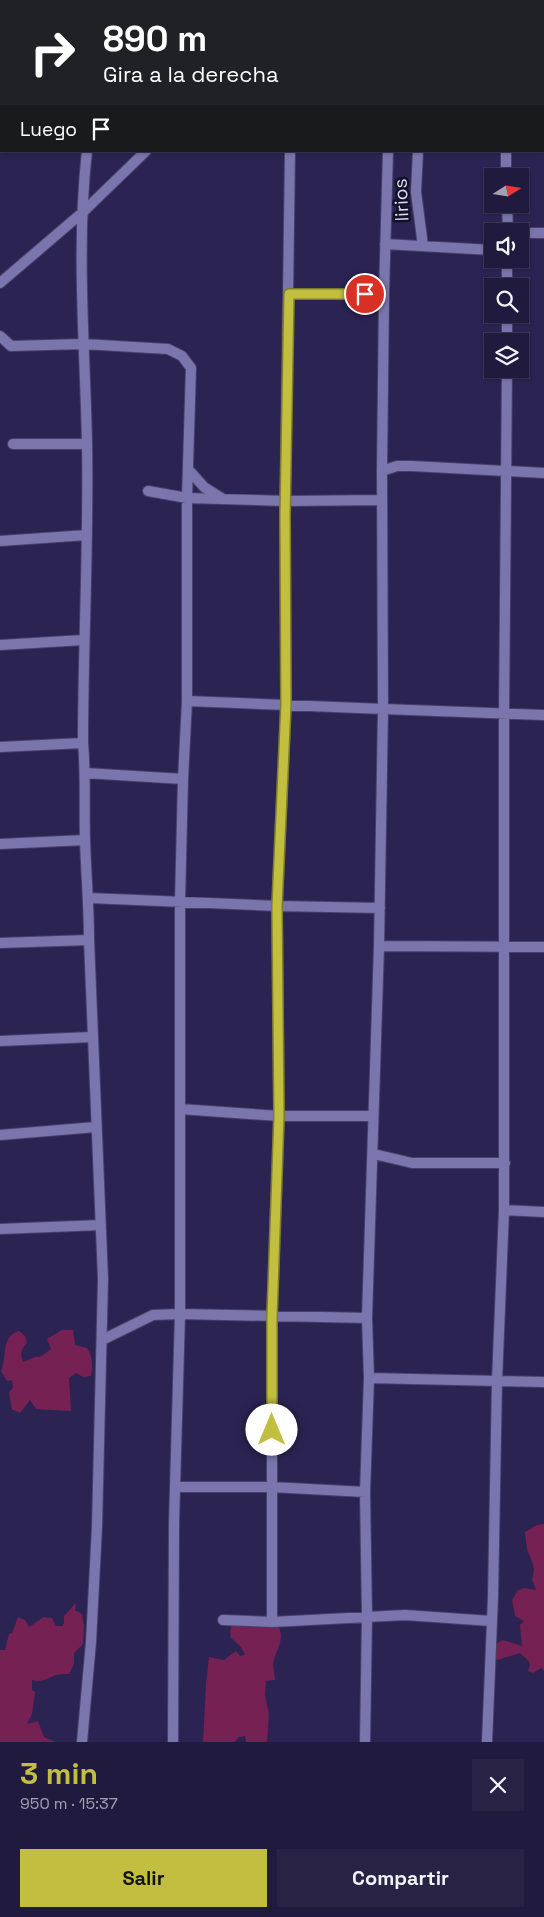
<!DOCTYPE html>
<html lang="es">
<head>
<meta charset="utf-8">
<style>
	:root { --surface:#201a3e; --page:#282345; --text:#f1f3f6; --muted:#a2a1b0; --line:#3d3858; --accent:#c1be40 }
	body { margin:0; font-family:"Space Grotesk",sans-serif; background:var(--page); color:var(--text); height:100vh; display:flex; flex-direction:column; font-size:19px; white-space:nowrap }
	* { box-sizing:border-box; margin:0 }
	p { font-size:16px; color:var(--muted) }
	.icon { flex:none; width:28px; height:28px; fill:none; stroke:currentColor; stroke-width:2; stroke-linecap:round; stroke-linejoin:round }
	.map { position:relative; height:1742px; overflow:hidden }
	.drawer { display:flex; flex-direction:column; background:var(--surface); flex:1 }
	.drawer>* { flex:none }
	.banner { position:absolute; left:0px; top:0px; width:545px; height:152px; box-shadow:0 1px 4px #0004,0 0 0 1px var(--line); background:#202124; color:#fff; overflow:hidden }
	.needle { width:32px; rotate:78deg }
	.buttons { position:absolute; left:484px; top:168px; display:grid; gap:10px }
	.buttons a { display:grid; place-items:center; width:45px; height:45px; border-radius:0px; background:var(--surface); box-shadow:0 1px 4px #0004,0 0 0 1px var(--line); font-size:25px }
	.pin { position:absolute; display:grid; place-items:center; width:42px; height:42px; color:#fff; margin:-21px; border:2px solid #fff; border-radius:50%; box-shadow:0 1px 5px #0007 }
	.me { position:absolute; width:55px; margin:-28px; rotate:0deg; stroke-linejoin:round; filter:drop-shadow(0 0 4px #0008) }
	.turn { display:flex; align-items:center; gap:18px; height:105px; padding:0 20px; font-size:22px }
	.turn .icon { width:65px; height:65px; stroke-width:2.5 }
	.turn b { display:block; font-size:35px; line-height:42px }
	.then { display:flex; align-items:center; height:48px; padding:0 20px; background:#0003; gap:10px; font-size:19px }
	.round { display:grid; place-items:center; flex:none; width:52px; height:52px; border-radius:0px; background:var(--page) }
	.summary { display:flex; align-items:center; justify-content:space-between; height:85px; padding:0 20px }
	h1 { font-size:30px; font-weight:700; line-height:38px; color:var(--accent) }
	.button { display:flex; gap:10px; margin-top:auto; padding:10px 20px }
	.button a { flex:1; height:58px; border-radius:0px; background:var(--accent); color:#111; font-size:20px; font-weight:700; line-height:58px; text-align:center }
	.button a+a { background:var(--page); color:var(--text) }
	.map>svg:first-child { display:block }
	.green { fill:#762154 }
	.lines { fill:none; stroke-linecap:round; stroke-linejoin:round }
	.minor-casing { stroke:#484069; stroke-width:12 }
	.minor { stroke:#7a75ac; stroke-width:10 }
	.route-casing { stroke:#7d7c2a; stroke-width:12 }
	.route { stroke:#c1be40; stroke-width:9 }
	.labels { text-anchor:middle; dominant-baseline:central; stroke-width:5; stroke-linejoin:round; paint-order:stroke }
	.street-label { font-size:19px; fill:#dddbfa; stroke:#131126 }
</style>
</head>
<body>
<div class="map">
<svg width="544" height="1742" viewBox="0 0 544 1742">
	<rect width="100%" height="100%" fill="#2b2352"/>
	<path class="green" d="M 62,1330 L 73,1330 L 75,1345 L 87,1348 C 93,1357 93,1366 91,1376 L 83,1377 L 76,1373 L 69,1378 L 71,1411 L 36,1409 L 30,1400 L 20,1413 L 14,1410 L 12,1410 L 9,1393 L 13,1387 L 12,1380 L 7,1381 L 1,1371 C 8,1355 0,1337 19,1331 L 25,1336 L 27,1343 C 21,1349 20,1354 23,1362 L 35,1357 L 40,1357 L 51,1349 L 47,1339 Z
		M 544,1524 L 544,1671 L 541,1668 L 533,1673 L 528,1671 L 530,1665 L 529,1661 L 520,1653 L 497,1660 L 492,1654 L 491,1646 L 503,1640 L 522,1646 L 520,1625 L 524,1621 L 515,1616 L 512,1600 L 518,1590 L 524,1588 L 536,1590 L 532,1580 C 536,1566 533,1565 528,1552 C 526,1547 526,1538 525,1532 L 537,1525 Z
		M 76,1603 L 75,1610 L 82,1614 L 84,1626 L 83,1644 L 74,1653 L 74,1664 L 69,1674 C 65,1674 60,1674 56,1675 C 47,1678 43,1683 32,1680 L 32,1690 L 35,1692 L 32,1714 L 27,1724 L 38,1721 L 44,1737 L 56,1742 L 0,1742 L 0,1650 L 5,1650 L 9,1634 L 12,1633 L 18,1617 L 25,1620 L 29,1627 L 44,1617 L 52,1618 L 56,1626 L 62,1626 L 64,1623 L 64,1616 Z
		M 254,1619 L 265,1628 L 278,1627 L 278,1625 C 286,1641 275,1650 273,1664 C 273,1668 275,1675 275,1680 L 266,1681 L 265,1695 L 269,1714 L 267,1742 L 246,1742 L 245,1736 L 239,1737 L 234,1742 L 203,1742 L 206,1685 L 209,1657 L 224,1660 L 236,1651 L 240,1656 L 245,1655 L 241,1647 L 231,1638 L 230,1632 L 233,1620 Z"/>
	<g class="lines">
		<g class="minor-casing">
			<path id="minor" d="M 118,0 L 121,1
				M 393,0 L 393,1
				M 503,0 L 503,1
				M 17,1 L 17,0
				M 199,1 L 199,0
				M 292,1 L 292,0
				M 319,1 L 321,0
				M 0,64 L 1,59
				M 290,151 L 285,516 L 286,704 L 277,906 L 279,1116 L 272,1317 L 272,1622 L 405,1615 L 491,1621
				M 418,151 L 416,192 L 423,246
				M 506,151 L 506,176
				M 507,204 L 508,231
				M 520,233 L 544,233
				M 385,244 L 492,250
				M 0,283 L 83,212 L 146,151
				M 507,286 L 507,259
				M 289,294 L 384,294 L 382,471
				M 384,294 L 388,151
				M 0,336 L 11,346 L 83,344 L 168,349 L 182,356 L 191,368 L 187,498 L 187,701 L 183,779 L 180,902 L 180,1314 L 174,1523 L 173,1742
				M 507,341 L 507,314
				M 13,444 L 87,444
				M 188,469 L 204,487 L 223,499
				M 148,491 L 187,498 L 286,501 L 381,500
				M 0,541 L 87,535
				M 0,645 L 83,640
				M 187,701 L 383,709 L 382,471 L 397,466 L 412,466 L 544,473
				M 0,747 L 83,743
				M 85,773 L 183,779
				M 0,844 L 85,840
				M 89,898 L 277,906 L 380,908
				M 0,943 L 89,940
				M 379,946 L 544,947
				M 0,1041 L 92,1037
				M 180,1109 L 279,1116 L 373,1116
				M 0,1135 L 96,1127
				M 374,1154 L 412,1163 L 505,1163
				M 504,1210 L 544,1212
				M 0,1229 L 101,1225
				M 102,1340 L 153,1315 L 180,1314 L 367,1318
				M 369,1378 L 544,1382
				M 175,1487 L 271,1487 L 365,1492
				M 223,1620 L 272,1622
				M 82,1742 L 91,1642 L 97,1527 L 103,1279 L 89,940 C 89,906 86,873 85,840 C 84,807 86,775 83,743 C 83,643 89,543 87,443 C 85,346 76,248 87,151
				M 365,1742 L 367,1616 L 365,1492 L 369,1378 L 367,1318 L 379,946 L 383,709 L 544,715
				M 487,1742 L 493,1597 L 497,1381 L 504,1210 L 504,715 L 507,369"/>
		</g>
		<use href="#minor" class="minor"/>
	</g>
	<g class="lines">
		<g class="route-casing">
			<path id="route" d="M 272,1430 L 272,1317 L 279,1116 L 277,906 L 286,704 L 285,516 L 289,294 L 365,294"/>
		</g>
		<use href="#route" class="route"/>
	</g>
	<g class="labels">
		<g class="street-label">
			<text transform="translate(401 200) rotate(-93)">lirios</text>
		</g>
	</g>
</svg>
<div class="buttons">
<a><svg class="needle" viewBox="-14 -14 28 28"><path d="M0-13l5 13h-10z" fill="#e53935"/><path d="M0 13l5-13h-10z" fill="#a2a1b0"/></svg></a>
<a><svg class="icon" aria-label="sound" viewBox="0 0 24 24"><path d="M4 9h4l5-4v14l-5-4H4zM17 9q2 3 0 6"/></svg></a>
<a><svg class="icon" aria-label="search" viewBox="0 0 24 24"><circle cx="10" cy="10" r="6"/><path d="M15 15l6 6"/></svg></a>
<a><svg class="icon" aria-label="layers" viewBox="0 0 24 24"><path d="M12 4l9 5-9 5-9-5zM3 14l9 5 9-5"/></svg></a>
</div>
<div class="pin" style="left:365px;top:294px;background:#d93025"><svg class="icon" aria-label="arrive" viewBox="0 0 24 24"><path d="M6 21V4h12l-3 4 3 4H6"/></svg></div>
<svg class="me" style="left:272px;top:1430px" viewBox="-20 -20 40 40"><circle r="19" fill="#fff"/><path d="M0-13L10 11 0 6-10 11z" fill="#c1be40"/></svg>
<div class="banner">
<div class="turn"><svg class="icon" aria-label="right" viewBox="0 0 24 24"><path d="M7 20v-9h11M14 6l5 5-5 5"/></svg><div><b>890 m</b>Gira a la derecha</div></div>
<div class="then">Luego<svg class="icon" aria-label="arrive" viewBox="0 0 24 24"><path d="M6 21V4h12l-3 4 3 4H6"/></svg></div>
</div>
</div>
<section class="drawer">
<div class="summary"><div><h1>3 min</h1><p>950 m · 15:37</p></div><a class="round"><svg class="icon" aria-label="close" viewBox="0 0 24 24"><path d="M6 6l12 12M18 6L6 18"/></svg></a></div>
<div class="button"><a>Salir</a><a>Compartir</a></div>
</section>
</body>
</html>
